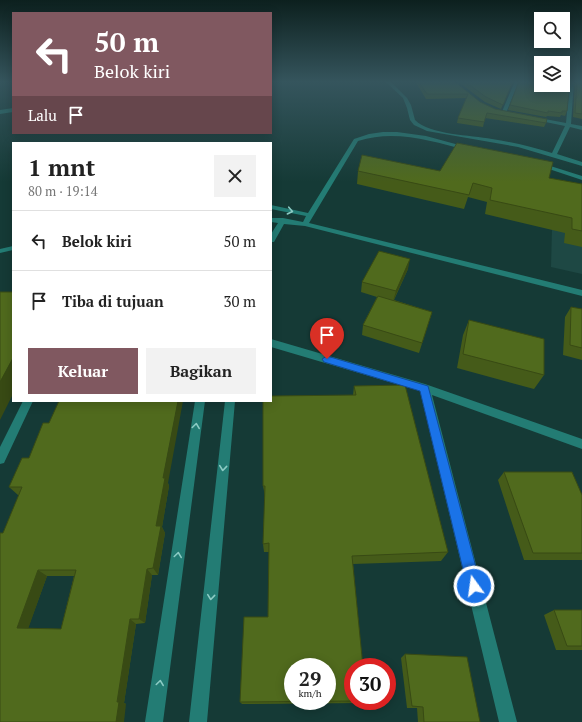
<!DOCTYPE html>
<html lang="id">
<head>
<meta charset="utf-8">
<style>
	:root { --surface:#fff; --page:#f2f2f2; --text:#222; --muted:#767676; --line:#e0e0e0; --accent:#805860 }
	body { margin:0; font-family:"PT Serif",serif; background:var(--page); color:var(--text); height:100vh; display:flex; flex-direction:column; font-size:15px; white-space:nowrap }
	* { box-sizing:border-box; margin:0 }
	p { font-size:13px; color:var(--muted) }
	.icon { flex:none; width:22px; height:22px; fill:none; stroke:currentColor; stroke-width:2; stroke-linecap:round; stroke-linejoin:round }
	.map { position:relative; flex:1; overflow:hidden }
	.side { position:absolute; left:12px; top:142px; width:260px; height:260px; display:flex; flex-direction:column; background:var(--surface); border-radius:0px; box-shadow:0 2px 10px #0003 }
	.side>* { flex:none }
	.guide { position:absolute; left:12px; top:12px; width:260px; height:122px; border-radius:0px; box-shadow:0 2px 10px #0003; background:#805860; color:#fff; overflow:hidden }
	.controls { position:absolute; left:534px; top:12px; display:grid; gap:8px }
	.controls a { display:grid; place-items:center; width:36px; height:36px; border-radius:0px; background:var(--surface); box-shadow:0 2px 10px #0003; font-size:20px }
	.speed { position:absolute; left:284px; top:658px; display:flex; gap:8px; font-size:20px; font-weight:700; text-align:center }
	.speed>* { display:grid; place-content:center; width:52px; height:52px; border-radius:50%; background:var(--surface); box-shadow:0 2px 10px #0003; line-height:1 }
	.speed small { font-size:10px; font-weight:400 }
	.speed .limit { border:6px solid #d22; background:#fff; color:#111 }
	.pin { position:absolute; display:grid; place-items:center; width:34px; height:34px; color:#fff; margin:-41px -17px; border-radius:50% 50% 50% 0; rotate:-45deg; box-shadow:0 0 4px #0007 }
	.pin .icon { rotate:45deg }
	.me { position:absolute; width:44px; margin:-22px; rotate:346deg; stroke-linejoin:round; filter:drop-shadow(0 0 3px #0008) }
	.turn { display:flex; align-items:center; gap:14px; height:84px; padding:0 16px; font-size:18px }
	.turn .icon { width:52px; height:52px; stroke-width:2.5 }
	.turn b { display:block; font-size:28px; line-height:34px }
	.then { display:flex; align-items:center; height:38px; padding:0 16px; background:#0003; gap:8px; font-size:15px }
	.round { display:grid; place-items:center; flex:none; width:42px; height:42px; border-radius:0px; background:var(--page) }
	.summary { display:flex; align-items:center; justify-content:space-between; height:68px; padding:0 16px }
	h1 { font-size:24px; font-weight:600; line-height:30px }
	.button { display:flex; gap:8px; margin-top:auto; padding:8px 16px }
	.button a { flex:1; height:46px; border-radius:0px; background:var(--accent); color:#fff; font-size:16px; font-weight:600; line-height:46px; text-align:center }
	.button a+a { background:var(--page); color:var(--text) }
	ul { padding:0; list-style:none }
	li { display:flex; align-items:center; gap:12px; height:60px; padding:0 16px; border-top:1px solid var(--line) }
	li div { flex:1 }
	li b { display:block; font-size:15px }
	li em { font-style:normal }
	.map>svg:first-child { display:block }
	.built { fill:#1e4844 }
	.lines { fill:none; stroke-linecap:round; stroke-linejoin:round }
	.minor { fill:#237c74; fill-rule:evenodd }
	.wall { fill:#455b19; fill-rule:evenodd }
	.shaded-wall { fill:#384a14 }
	.building { fill:#506a1d; stroke:#384a14; fill-rule:evenodd }
	.oneway { stroke:#8ccbc4 }
	.route { fill:#1a73e8; stroke:#114b97 }
</style>
</head>
<body>
<div class="map">
<svg width="582" height="722" viewBox="0 0 582 722">
	<rect width="100%" height="100%" fill="#153a36"/>
	<path class="built" d="M 553,190 L 582,195 L 582,274 L 551,267 Z"/>
	<g class="lines">
		<path class="minor" d="M 385,81 L 390,81 L 407,98 L 411,105 L 415,120 C 430,135 471,135 492,139 C 512,142 532,147 552,153 L 565,126 L 531,119 L 534,117 L 566,123 L 570,81 L 574,81 L 571,124 L 582,126 L 582,130 L 570,127 L 557,154 L 582,162 L 582,166 L 518,147 L 427,131 L 414,125 L 410,120 L 407,108 L 403,98 Z
			M 515,81 L 519,81 L 506,113 L 501,114 Z
			M 13,108 L 13,112 L 0,114 L 0,110 Z
			M 383,132 L 397,132 L 426,136 L 470,148 L 467,150 C 431,141 395,129 358,141 L 309,223 L 582,290 L 582,296 L 305,226 L 284,224 L 274,242 L 271,242 L 271,234 L 278,223 L 271,222 L 271,218 L 283,218 L 303,222 L 306,216 L 271,209 L 271,205 L 308,213 L 354,139 L 369,134 Z
			M 537,163 L 541,163 L 582,176 L 582,180 L 537,165 Z
			M 13,246 L 13,250 L 0,253 L 0,249 Z
			M 271,339 L 425,384 L 582,439 L 582,449 L 432,395 L 517,722 L 499,722 L 420,391 L 271,347 Z
			M 23,401 L 33,401 L 4,463 L 0,464 L 0,447 Z
			M 195,401 L 205,401 L 163,722 L 145,722 Z
			M 225,401 L 235,401 L 207,722 L 189,722 Z"/>
	</g>
	<path class="wall" d="M 415,81 L 454,81 L 480,102 L 495,109 L 546,123 L 544,127 L 485,118 L 483,127 L 457,123 L 458,118 L 467,98 L 426,99 Z
		M 457,81 L 513,81 L 501,109 L 485,102 Z
		M 519,81 L 567,111 L 565,116 L 561,115 L 560,117 L 547,116 L 546,117 L 508,110 Z
		M 575,81 L 582,81 L 582,119 L 573,117 Z
		M 358,171 L 440,171 L 549,178 L 582,184 L 582,247 L 564,243 L 565,233 L 485,214 L 487,202 L 468,197 L 464,209 L 357,184 Z
		M 408,269 L 394,300 L 432,312 L 419,353 L 362,335 L 363,325 L 377,297 L 361,292 L 362,282 Z
		M 571,307 L 582,309 L 582,360 L 563,355 L 565,317 Z
		M 469,320 L 544,375 L 534,389 L 457,368 L 463,335 Z
		M 354,386 L 448,552 L 441,561 L 353,564 L 366,701 L 363,703 L 242,704 L 240,702 L 268,617 L 269,552 L 264,552 L 263,544 L 265,496 L 263,486 L 353,395 Z
		M 49,423 L 168,483 L 169,486 L 162,527 L 165,533 L 158,575 L 152,575 L 145,623 L 136,624 L 124,703 L 126,704 L 0,722 L 3,533 L 19,495 L 18,495 L 9,487 L 29,458 ZM 47,576 L 74,576 L 61,629 L 28,628 Z
		M 504,472 L 582,495 L 582,560 L 524,560 L 498,480 Z
		M 554,610 L 582,610 L 582,650 L 556,650 L 544,615 Z
		M 405,654 L 480,722 L 418,722 L 417,708 L 407,708 L 401,658 Z"/>
	<path class="shaded-wall" d="M 410,259 L 408,269 L 393,301 L 396,291 Z
		M 13,358 L 13,394 L 0,420 L 0,382 Z
		M 178,401 L 183,401 L 168,483 L 169,486 L 162,527 L 165,533 L 158,575 L 153,568 L 156,526 L 163,478 Z
		M 147,569 L 152,575 L 145,623 L 139,619 Z
		M 38,570 L 47,576 L 27,632 L 17,628 Z
		M 130,619 L 136,624 L 124,703 L 126,704 L 124,722 L 116,722 L 117,702 Z"/>
	<path class="building" d="M 418,81 L 454,81 L 480,102 L 495,109 L 547,119 L 546,123 L 487,113 L 484,122 L 458,118 L 468,94 L 427,94 Z
		M 464,81 L 513,81 L 503,105 L 486,97 Z
		M 519,81 L 541,81 L 541,85 L 563,85 L 563,81 L 570,81 L 567,111 L 562,111 L 562,113 L 548,111 L 548,113 L 510,105 Z
		M 577,81 L 582,81 L 582,114 L 575,113 Z
		M 457,143 L 553,162 L 549,178 L 582,184 L 582,231 L 572,229 L 572,218 L 490,200 L 492,188 L 473,183 L 469,195 L 358,171 L 362,155 L 440,171 Z
		M 379,251 L 410,259 L 396,291 L 362,282 Z
		M 0,292 L 13,292 L 13,358 L 0,382 Z
		M 378,296 L 432,312 L 422,343 L 363,325 Z
		M 571,307 L 582,309 L 582,348 L 570,345 Z
		M 469,320 L 544,339 L 544,375 L 463,354 Z
		M 405,385 L 448,552 L 352,556 L 363,667 L 353,667 L 353,701 L 240,702 L 244,617 L 268,617 L 269,543 L 263,544 L 265,486 L 263,486 L 263,401 L 271,401 L 271,396 L 356,395 L 354,386 ZM 293,667 L 327,667 L 327,701 L 293,701 Z
		M 59,401 L 178,401 L 163,478 L 165,478 L 156,526 L 161,526 L 153,568 L 147,569 L 139,619 L 130,619 L 117,702 L 119,702 L 116,722 L 0,722 L 0,533 L 3,533 L 22,487 L 9,487 L 22,458 L 29,458 L 43,423 L 49,423 ZM 38,570 L 76,570 L 61,629 L 17,628 Z
		M 504,472 L 572,472 L 582,495 L 582,553 L 533,553 Z
		M 554,610 L 582,610 L 582,646 L 567,646 Z
		M 405,654 L 467,657 L 480,722 L 424,722 L 423,707 L 412,706 Z"/>
	<defs><path id="oneway-chevron" d="M-2-3.5L2.5 0L-2 3.5" fill="none" stroke-width="1.6" stroke-linecap="round" stroke-linejoin="round"/></defs>
	<g class="oneway">
		<use href="#oneway-chevron" transform="translate(290 211) rotate(12)"/>
		<use href="#oneway-chevron" transform="translate(196 426) rotate(-82)"/>
		<use href="#oneway-chevron" transform="translate(223 468) rotate(96)"/>
		<use href="#oneway-chevron" transform="translate(178 555) rotate(-82)"/>
		<use href="#oneway-chevron" transform="translate(211 597) rotate(96)"/>
		<use href="#oneway-chevron" transform="translate(160 683) rotate(-82)"/>
	</g>
	<linearGradient id="sky" x2="0" y2="1"><stop stop-color="#0c201e"/><stop offset="0.45" stop-color="#35555d"/><stop offset="1" stop-color="#35555d" stop-opacity="0"/></linearGradient>
	<rect width="582" height="182" fill="url(#sky)"/>
	<path class="route" d="M 327,356 L 428,386 L 481,586 L 479,590 L 474,592 L 469,590 L 467,586 L 420,391 L 324,362 L 322,359 Z"/>
</svg>
<div class="controls">
<a><svg class="icon" aria-label="search" viewBox="0 0 24 24"><circle cx="10" cy="10" r="6"/><path d="M15 15l6 6"/></svg></a>
<a><svg class="icon" aria-label="layers" viewBox="0 0 24 24"><path d="M12 4l9 5-9 5-9-5zM3 14l9 5 9-5"/></svg></a>
</div>
<div class="speed"><div>29<small>km/h</small></div><div class="limit">30</div></div>
<div class="pin" style="left:327px;top:359px;background:#d93025"><svg class="icon" aria-label="arrive" viewBox="0 0 24 24"><path d="M6 21V4h12l-3 4 3 4H6"/></svg></div>
<svg class="me" style="left:474px;top:586px" viewBox="-20 -20 40 40"><circle r="17" fill="#1a73e8" stroke="#fff" stroke-width="3"/><path d="M0-11L8 9 0 5-8 9z" fill="#fff"/></svg>
<div class="guide">
<div class="turn"><svg class="icon" aria-label="left" viewBox="0 0 24 24"><path d="M17 20v-9H6M10 6l-5 5 5 5"/></svg><div><b>50 m</b>Belok kiri</div></div>
<div class="then">Lalu<svg class="icon" aria-label="arrive" viewBox="0 0 24 24"><path d="M6 21V4h12l-3 4 3 4H6"/></svg></div>
</div>
<section class="side">
<div class="summary"><div><h1>1 mnt</h1><p>80 m · 19:14</p></div><a class="round"><svg class="icon" aria-label="close" viewBox="0 0 24 24"><path d="M6 6l12 12M18 6L6 18"/></svg></a></div>
<ul>
<li><svg class="icon" aria-label="left" viewBox="0 0 24 24"><path d="M17 20v-9H6M10 6l-5 5 5 5"/></svg><div><b>Belok kiri</b></div><em>50 m</em></li>
<li><svg class="icon" aria-label="arrive" viewBox="0 0 24 24"><path d="M6 21V4h12l-3 4 3 4H6"/></svg><div><b>Tiba di tujuan</b></div><em>30 m</em></li>
</ul>
<div class="button"><a>Keluar</a><a>Bagikan</a></div>
</section>
</div>
</body>
</html>
